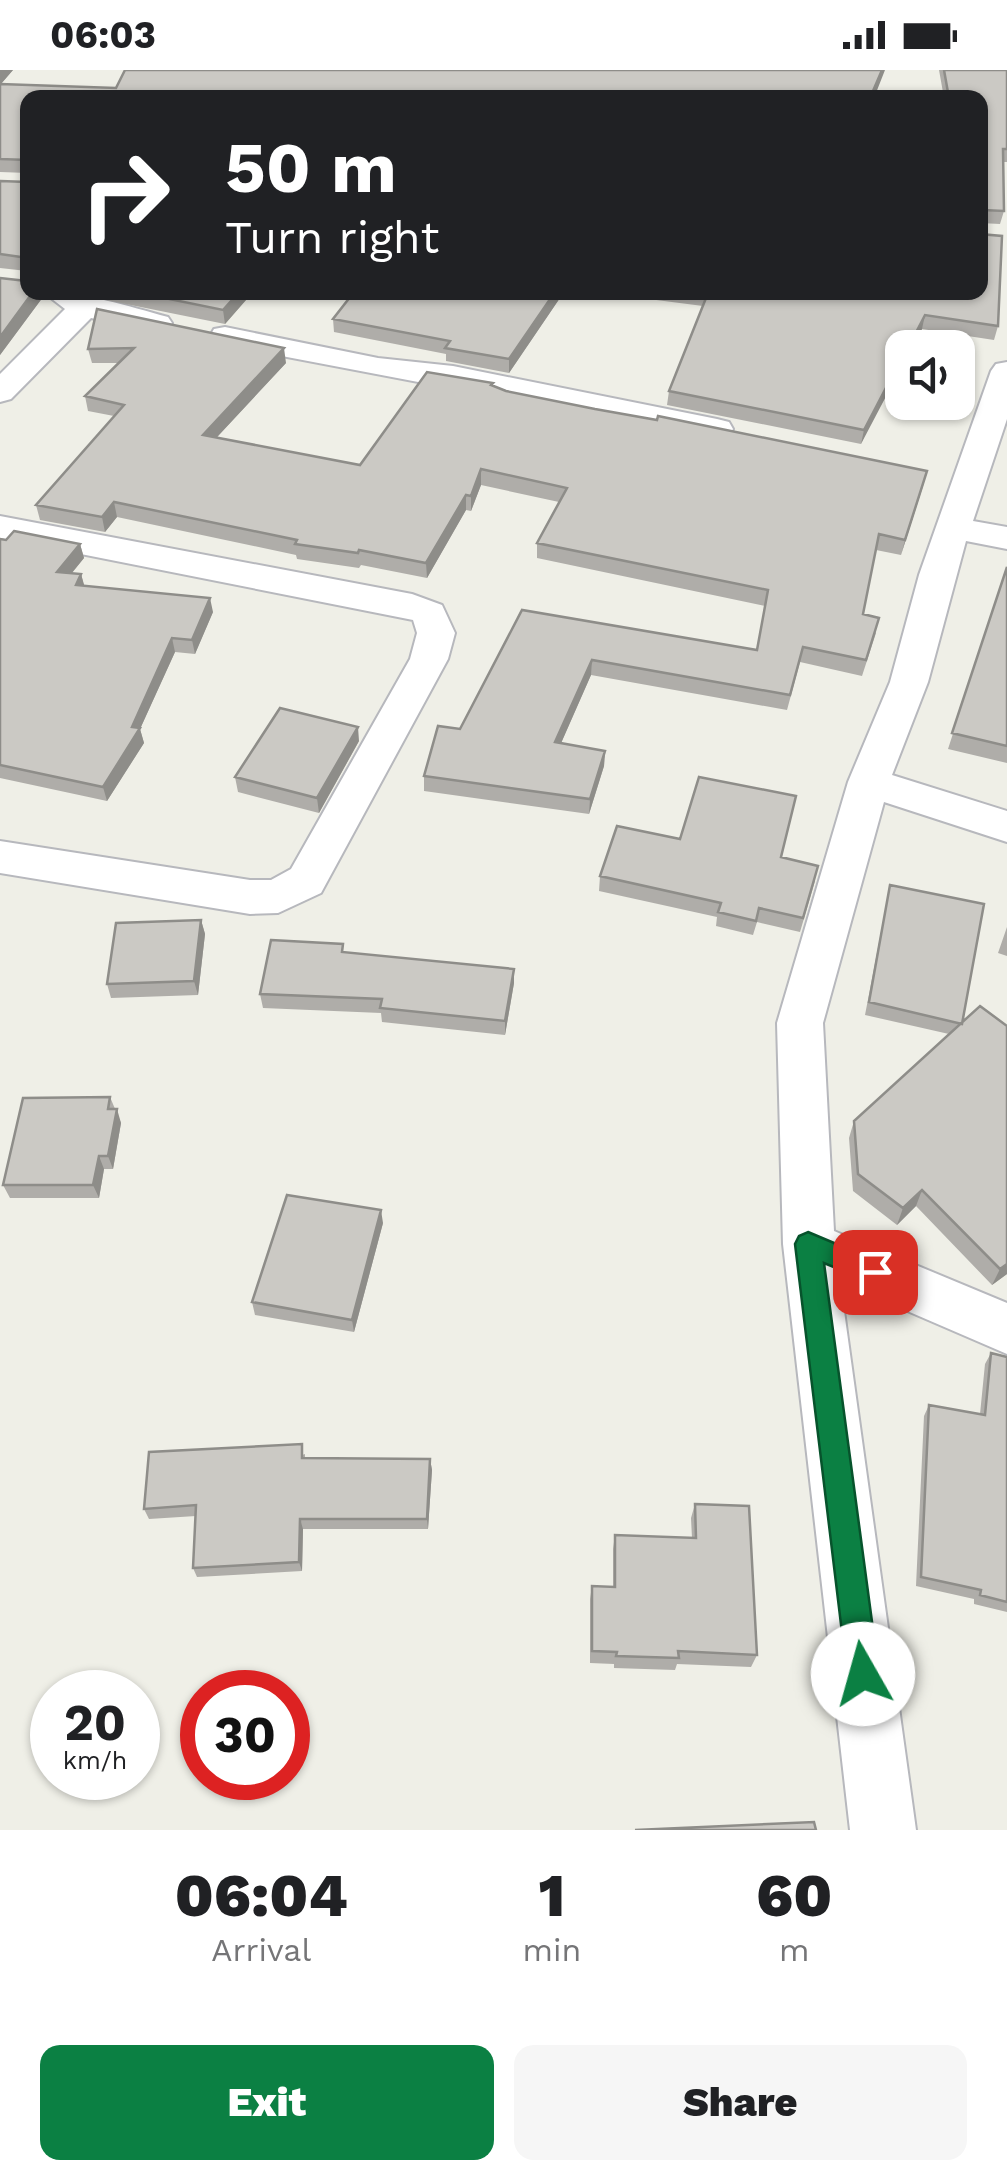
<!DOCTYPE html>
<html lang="en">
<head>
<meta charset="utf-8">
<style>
	:root { --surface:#fff; --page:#f6f6f6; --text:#202124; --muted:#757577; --accent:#0b8043 }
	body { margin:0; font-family:"Work Sans",sans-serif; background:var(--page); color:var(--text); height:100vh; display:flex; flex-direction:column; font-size:38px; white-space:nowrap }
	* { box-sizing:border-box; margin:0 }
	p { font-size:32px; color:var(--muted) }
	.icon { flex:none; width:55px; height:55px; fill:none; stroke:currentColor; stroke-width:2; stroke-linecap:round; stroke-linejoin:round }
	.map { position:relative; height:1760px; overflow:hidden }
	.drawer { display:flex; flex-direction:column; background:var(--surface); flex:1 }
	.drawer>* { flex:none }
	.hud { position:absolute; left:20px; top:20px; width:968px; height:210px; border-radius:20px; box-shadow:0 2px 8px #0004; background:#202124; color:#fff; overflow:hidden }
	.fabs { position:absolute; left:885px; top:260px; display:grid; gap:20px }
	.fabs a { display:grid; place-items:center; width:90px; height:90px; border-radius:20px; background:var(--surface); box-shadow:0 2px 8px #0004; font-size:50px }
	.speed { position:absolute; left:30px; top:1600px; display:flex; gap:20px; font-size:50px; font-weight:700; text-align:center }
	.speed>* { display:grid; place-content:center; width:130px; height:130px; border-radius:50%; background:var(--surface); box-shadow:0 2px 8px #0004; line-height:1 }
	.speed small { font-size:25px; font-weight:400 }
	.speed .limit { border:15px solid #d22; background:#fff; color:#111 }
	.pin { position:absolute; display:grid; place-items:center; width:85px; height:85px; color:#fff; margin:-42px; border-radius:20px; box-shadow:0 5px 15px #0006 }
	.me { position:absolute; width:110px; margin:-55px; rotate:353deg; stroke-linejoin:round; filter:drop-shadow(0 0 8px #0008) }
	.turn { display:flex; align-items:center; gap:35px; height:210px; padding:0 40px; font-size:45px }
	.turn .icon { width:130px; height:130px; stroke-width:2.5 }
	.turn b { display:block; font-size:70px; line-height:85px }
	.eta { display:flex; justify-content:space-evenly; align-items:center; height:170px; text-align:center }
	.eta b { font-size:60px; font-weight:800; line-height:70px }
	.primary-button { display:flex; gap:20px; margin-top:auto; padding:20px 40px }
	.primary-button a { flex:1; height:115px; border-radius:20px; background:var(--accent); color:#fff; font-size:40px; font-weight:800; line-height:115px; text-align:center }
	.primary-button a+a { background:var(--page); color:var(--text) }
	.status { display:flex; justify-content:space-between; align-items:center; height:70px; padding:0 50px; background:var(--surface); direction:ltr }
	.status svg { height:28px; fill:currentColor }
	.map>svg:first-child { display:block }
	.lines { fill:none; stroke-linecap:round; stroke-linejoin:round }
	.minor-casing { stroke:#b7b8bd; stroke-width:4 }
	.minor { fill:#fff; fill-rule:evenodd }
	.wall { fill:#afada9 }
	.shaded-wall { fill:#8e8d89 }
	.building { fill:#cbc9c4; stroke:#8e8d89; stroke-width:2.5 }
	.route { fill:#0b8043; stroke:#07532c; stroke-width:2.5 }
</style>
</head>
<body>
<div class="status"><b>06:03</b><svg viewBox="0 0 49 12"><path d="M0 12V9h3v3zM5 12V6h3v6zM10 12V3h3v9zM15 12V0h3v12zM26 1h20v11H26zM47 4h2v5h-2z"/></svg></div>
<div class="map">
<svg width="1007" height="1760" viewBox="0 0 1007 1760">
	<rect width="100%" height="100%" fill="#efefe7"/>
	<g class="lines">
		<g class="minor-casing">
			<path id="minor" d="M 43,222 C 85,222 127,236 168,247 L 172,253 L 168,259 L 157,262 L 91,248 L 11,329 L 0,332 L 0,304 L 65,239 Z
				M 225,257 L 378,288 L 453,296 L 717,349 L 729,352 L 733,359 L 729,366 L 717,369 L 214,273 L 210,266 L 214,259 Z
				M 1007,292 L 1007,349 L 973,451 L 1007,457 L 1007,479 L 966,471 L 928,612 L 892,705 L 1007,741 L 1007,772 L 884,732 L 823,953 L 834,1161 L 1007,1233 L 1007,1284 L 840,1212 L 916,1760 L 850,1760 L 783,1174 L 777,953 L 848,712 L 890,612 L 919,505 L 991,301 L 996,294 Z
				M 0,446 L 412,524 L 442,535 L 455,563 L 448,589 L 321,823 L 278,843 L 250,844 L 0,803 L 0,771 L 250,810 L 271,810 L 291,799 L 410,589 L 417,563 L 413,550 L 0,468 Z"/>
		</g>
		<use href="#minor" class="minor"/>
	</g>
	<path class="wall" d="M 0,0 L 13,0 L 1,14 L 116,18 L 28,28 L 28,103 L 0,102 Z
		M 939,0 L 1007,0 L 1007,92 L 1003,92 L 1004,141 L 1000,154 L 980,153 L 980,28 L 944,28 Z
		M 0,111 L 28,112 L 28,222 L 43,227 L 0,285 L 0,208 L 27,211 L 27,201 L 0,198 Z
		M 980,164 L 998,256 L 994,270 L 922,259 L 912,278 L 902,278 L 861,374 L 667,335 L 669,321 L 703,236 L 594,222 L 980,222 Z
		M 104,222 L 253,222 L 225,254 L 106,230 Z
		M 354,222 L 564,222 L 509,303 L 446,291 L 446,284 L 334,262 L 333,249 Z
		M 97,239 L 286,293 L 217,367 L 360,395 L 493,313 L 493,316 L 506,321 L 595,339 L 927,401 L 901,485 L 876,480 L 863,544 L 876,563 L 862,606 L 800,592 L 787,640 L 591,605 L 561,673 L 605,681 L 604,696 L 589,744 L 424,721 L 424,706 L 460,659 L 522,540 L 757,580 L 765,536 L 537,488 L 537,473 L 559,432 L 481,415 L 471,441 L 466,440 L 427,508 L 361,495 L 359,498 L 297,489 L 296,485 L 117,447 L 105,462 L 40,450 L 36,435 L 114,346 L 88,341 L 85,326 L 118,293 L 92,293 L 88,279 Z
		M 0,469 L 80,474 L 84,488 L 72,503 L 81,504 L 84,516 L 213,542 L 195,584 L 175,582 L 140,659 L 144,673 L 107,731 L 0,708 Z
		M 1007,497 L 1007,693 L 948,679 Z
		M 359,671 L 319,743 L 238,722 L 235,707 Z
		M 680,769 L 781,788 L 815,811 L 800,862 L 757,852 L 753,865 L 716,856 L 717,847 L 599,821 L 600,806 Z
		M 890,815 L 962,952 L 1007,1204 L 992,1215 L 916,1136 L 897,1155 L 853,1121 L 849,1068 L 854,1051 L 949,964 L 865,945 Z
		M 201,850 L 205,864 L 198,925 L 111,928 L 107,914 Z
		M 1007,857 L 1007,886 L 998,883 Z
		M 344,882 L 514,913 L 505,965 L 382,952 L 381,943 L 263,938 L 260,924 Z
		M 110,1027 L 121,1053 L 113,1099 L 104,1099 L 99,1128 L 10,1128 L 3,1115 Z
		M 383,1153 L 354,1262 L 255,1245 L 252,1232 Z
		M 991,1283 L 1007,1287 L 1007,1542 L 974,1534 L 974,1529 L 916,1516 L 924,1346 L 929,1335 L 980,1344 L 985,1294 Z
		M 305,1384 L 305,1388 L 430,1389 L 432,1400 L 428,1459 L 303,1459 L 302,1501 L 197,1507 L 193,1498 L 196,1446 L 149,1449 L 144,1439 Z
		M 695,1434 L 757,1585 L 751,1597 L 677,1594 L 675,1600 L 614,1598 L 614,1594 L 590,1593 L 590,1529 L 592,1516 L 613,1517 L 613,1479 L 615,1465 L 692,1468 L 691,1448 Z"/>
	<path class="shaded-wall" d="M 0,0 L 13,0 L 0,15 Z
		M 882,0 L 885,0 L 874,28 L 870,28 Z
		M 33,222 L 42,222 L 43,227 L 0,285 L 0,267 Z
		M 239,222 L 253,222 L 225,254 L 223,240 Z
		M 555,222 L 564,222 L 509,303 L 509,289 Z
		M 925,245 L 922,259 L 912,278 L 908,278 Z
		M 284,278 L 286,293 L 205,380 L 203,365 Z
		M 902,287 L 902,296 L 861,374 L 864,360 Z
		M 481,399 L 481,415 L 471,441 L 471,426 Z
		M 927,401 L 923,416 L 901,485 L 905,470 Z
		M 466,425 L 466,440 L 427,508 L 426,493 Z
		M 114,432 L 117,447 L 105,462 L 102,447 Z
		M 80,474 L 84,488 L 61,516 L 57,502 Z
		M 81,504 L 85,518 L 76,515 Z
		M 210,528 L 213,542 L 195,584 L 192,570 Z
		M 172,568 L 175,582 L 140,659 L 144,673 L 107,731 L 103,717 Z
		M 592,590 L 591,605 L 555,687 L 555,672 Z
		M 358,657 L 359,671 L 319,743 L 317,728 Z
		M 605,681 L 604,696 L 589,744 L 590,729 Z
		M 201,850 L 205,864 L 198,925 L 194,911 Z
		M 514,899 L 514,913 L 505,965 L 505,951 Z
		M 117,1039 L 121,1053 L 113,1099 L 108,1086 Z
		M 99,1086 L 104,1099 L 99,1128 L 93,1115 Z
		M 922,1120 L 916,1136 L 897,1155 L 903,1138 Z
		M 381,1140 L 383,1153 L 354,1262 L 352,1250 Z
		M 1007,1194 L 1007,1204 L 992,1215 L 1000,1199 Z
		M 430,1389 L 432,1400 L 428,1459 L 427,1449 Z
		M 300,1449 L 303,1459 L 302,1501 L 299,1492 Z"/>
	<path class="building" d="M 125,0 L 882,0 L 870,28 L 28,28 L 28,90 L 0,89 L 0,14 L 116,18 Z
		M 944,0 L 1007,0 L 1007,79 L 1003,79 L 1004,141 L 983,140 L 980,143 L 980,28 L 949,28 Z
		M 0,111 L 28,112 L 28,188 L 0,184 Z
		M 980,155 L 980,164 L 1002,166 L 998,256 L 925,245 L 908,278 L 902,278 L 902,287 L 864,360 L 669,321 L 708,223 L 705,222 L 980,222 Z
		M 28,191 L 28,222 L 33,222 L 0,267 L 0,208 L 27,211 Z
		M 135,222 L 239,222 L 223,240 Z
		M 354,222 L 555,222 L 509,289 L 445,278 L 450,271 L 333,249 Z
		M 97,239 L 284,278 L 203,365 L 360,395 L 427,302 L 493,313 L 491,315 L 506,321 L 595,339 L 657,350 L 658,346 L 927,401 L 905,470 L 879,464 L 863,544 L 879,548 L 866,590 L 803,577 L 790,625 L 592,590 L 555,672 L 605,681 L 590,729 L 424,706 L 438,656 L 460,659 L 522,540 L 757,580 L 768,520 L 537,473 L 567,418 L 481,399 L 471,426 L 466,425 L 426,493 L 359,480 L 358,483 L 295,474 L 297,470 L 114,432 L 102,447 L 36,435 L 124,335 L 85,326 L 134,278 L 88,279 Z
		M 14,461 L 80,474 L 57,502 L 81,504 L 76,515 L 210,528 L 192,570 L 172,568 L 132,657 L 140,658 L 103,717 L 0,695 L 0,469 L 6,470 Z
		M 1007,497 L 1007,676 L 952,663 Z
		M 280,638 L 358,657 L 317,728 L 235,707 Z
		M 699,707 L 796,726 L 781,787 L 818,796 L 803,848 L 759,838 L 756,851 L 718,842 L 721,833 L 600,806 L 617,756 L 680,769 Z
		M 890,815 L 984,834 L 962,954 L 869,932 Z
		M 201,850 L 194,911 L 107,914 L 116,853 Z
		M 271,870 L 343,874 L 342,882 L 514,899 L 505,951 L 380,938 L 382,929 L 260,924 Z
		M 980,936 L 1007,956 L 1007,1194 L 1000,1199 L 922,1120 L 903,1138 L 858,1104 L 854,1051 Z
		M 110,1027 L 108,1039 L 117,1039 L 108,1086 L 99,1086 L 93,1115 L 3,1115 L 23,1028 Z
		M 287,1125 L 381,1140 L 352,1250 L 252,1232 Z
		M 991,1283 L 1007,1287 L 1007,1532 L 980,1525 L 981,1520 L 921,1507 L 929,1335 L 985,1345 Z
		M 302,1374 L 302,1388 L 430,1389 L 427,1449 L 300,1449 L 299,1492 L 193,1498 L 196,1435 L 144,1439 L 149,1382 Z
		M 695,1434 L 749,1436 L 757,1585 L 678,1581 L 679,1588 L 616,1586 L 617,1582 L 592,1581 L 592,1516 L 615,1517 L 615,1465 L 696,1468 Z
		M 814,1752 L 816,1760 L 635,1760 Z"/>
	<path class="route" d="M 808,1162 L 884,1194 L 888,1202 L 884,1211 L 875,1214 L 824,1193 L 879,1604 L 874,1615 L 863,1619 L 852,1615 L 847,1604 L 795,1174 L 799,1166 Z"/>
</svg>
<div class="fabs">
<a><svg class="icon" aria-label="sound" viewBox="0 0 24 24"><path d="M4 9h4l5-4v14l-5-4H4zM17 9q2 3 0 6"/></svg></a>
</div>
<div class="speed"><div>20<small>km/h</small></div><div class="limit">30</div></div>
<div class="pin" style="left:875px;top:1202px;background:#d93025"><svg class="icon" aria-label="arrive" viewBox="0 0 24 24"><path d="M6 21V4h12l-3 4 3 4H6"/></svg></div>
<svg class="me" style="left:863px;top:1604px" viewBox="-20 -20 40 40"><circle r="19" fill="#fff"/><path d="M0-13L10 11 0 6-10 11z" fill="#0b8043"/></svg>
<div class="hud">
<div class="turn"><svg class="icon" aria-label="right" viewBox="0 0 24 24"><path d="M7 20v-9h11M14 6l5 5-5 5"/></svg><div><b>50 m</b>Turn right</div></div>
</div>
</div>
<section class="drawer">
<div class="eta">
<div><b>06:04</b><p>Arrival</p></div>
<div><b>1</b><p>min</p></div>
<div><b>60</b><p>m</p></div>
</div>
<div class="primary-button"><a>Exit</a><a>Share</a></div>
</section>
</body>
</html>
